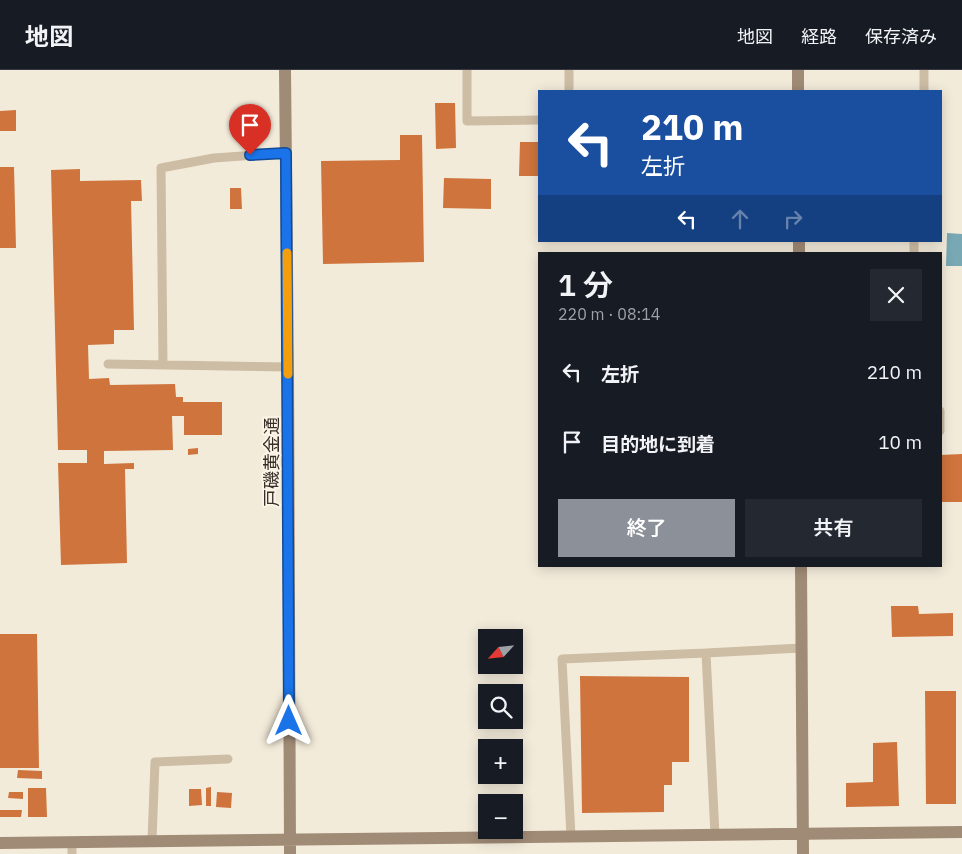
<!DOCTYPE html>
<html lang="ja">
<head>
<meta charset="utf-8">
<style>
	:root { --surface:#171b24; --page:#242831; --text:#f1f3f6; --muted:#9ea1a6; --line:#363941; --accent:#8c9099 }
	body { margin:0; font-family:"IBM Plex Sans","Noto Sans JP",sans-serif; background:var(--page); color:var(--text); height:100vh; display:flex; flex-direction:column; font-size:19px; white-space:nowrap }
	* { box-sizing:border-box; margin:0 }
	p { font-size:16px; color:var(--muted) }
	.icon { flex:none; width:28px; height:28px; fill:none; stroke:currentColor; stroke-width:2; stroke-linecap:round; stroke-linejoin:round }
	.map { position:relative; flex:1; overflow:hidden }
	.side { position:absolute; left:538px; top:182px; width:404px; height:315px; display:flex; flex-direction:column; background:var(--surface); border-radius:0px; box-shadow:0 2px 12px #0003 }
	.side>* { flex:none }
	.banner { position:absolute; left:538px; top:20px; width:404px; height:152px; border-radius:0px; box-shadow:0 2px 12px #0003; background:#1a4fa0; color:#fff; overflow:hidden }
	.needle { width:32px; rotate:243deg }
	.controls { position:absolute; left:478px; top:559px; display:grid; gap:10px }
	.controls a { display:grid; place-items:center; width:45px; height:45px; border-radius:0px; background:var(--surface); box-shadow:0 2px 12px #0003; font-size:25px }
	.pin { position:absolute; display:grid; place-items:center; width:42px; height:42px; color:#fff; margin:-51px -21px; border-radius:50% 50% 50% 0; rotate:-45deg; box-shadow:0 0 5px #0007 }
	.pin .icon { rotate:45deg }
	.me { position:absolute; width:55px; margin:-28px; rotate:0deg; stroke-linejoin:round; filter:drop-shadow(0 0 4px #0008) }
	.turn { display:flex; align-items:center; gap:18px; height:105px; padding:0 20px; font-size:22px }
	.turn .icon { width:65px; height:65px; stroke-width:2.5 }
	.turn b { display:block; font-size:35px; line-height:42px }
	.lanes { display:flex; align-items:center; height:48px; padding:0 20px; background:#0003; justify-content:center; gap:25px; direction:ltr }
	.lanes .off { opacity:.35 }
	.round { display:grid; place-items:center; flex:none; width:52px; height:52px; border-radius:0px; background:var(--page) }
	.overview { display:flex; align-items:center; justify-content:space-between; height:85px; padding:0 20px }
	h1 { font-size:30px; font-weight:600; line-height:38px }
	.button { display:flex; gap:10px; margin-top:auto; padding:10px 20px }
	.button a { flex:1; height:58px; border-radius:0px; background:var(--accent); color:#fff; font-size:20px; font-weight:600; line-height:58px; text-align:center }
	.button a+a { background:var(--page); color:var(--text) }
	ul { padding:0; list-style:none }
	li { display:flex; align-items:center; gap:15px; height:70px; padding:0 20px }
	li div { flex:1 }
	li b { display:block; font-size:19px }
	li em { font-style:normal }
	header { display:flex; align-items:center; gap:30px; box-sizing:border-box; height:70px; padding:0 25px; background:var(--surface); border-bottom:1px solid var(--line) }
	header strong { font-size:24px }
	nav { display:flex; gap:28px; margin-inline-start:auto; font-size:18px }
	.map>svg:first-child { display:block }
	.water { fill:#77a8b3 }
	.building { fill:#cf743c }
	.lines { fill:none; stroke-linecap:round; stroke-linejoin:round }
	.lane { stroke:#cdbda5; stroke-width:9 }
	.secondary { stroke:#a08b76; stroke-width:12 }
	.route-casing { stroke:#114b97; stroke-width:12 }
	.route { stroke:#1a73e8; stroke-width:9 }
	.slow { stroke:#f59e0b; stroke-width:9 }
	.labels { text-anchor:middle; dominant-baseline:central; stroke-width:4; stroke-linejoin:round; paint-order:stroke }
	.street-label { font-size:18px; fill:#382e27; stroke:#fbf4e7 }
</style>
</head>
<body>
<header>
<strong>地図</strong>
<nav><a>地図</a><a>経路</a><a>保存済み</a></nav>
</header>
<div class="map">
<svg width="962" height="784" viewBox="0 0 962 784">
	<rect width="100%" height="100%" fill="#f3ebda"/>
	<path class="water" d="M 947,163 L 962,164 L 962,196 L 946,196 Z"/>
	<path class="building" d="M 435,33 L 455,33 L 456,78 L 436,79 Z
		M 16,40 L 16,61 L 0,61 L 0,41 Z
		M 400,65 L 422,65 L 424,192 L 323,194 L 321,91 L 400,90 Z
		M 520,72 L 539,72 L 539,106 L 519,106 Z
		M 0,97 L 14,97 L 16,178 L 0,178 Z
		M 80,99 L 80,111 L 141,110 L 142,131 L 131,131 L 134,260 L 114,260 L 114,274 L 88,275 L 89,309 L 109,308 L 110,315 L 175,314 L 176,327 L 183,327 L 183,332 L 222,332 L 222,365 L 184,365 L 184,346 L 172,346 L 173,380 L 104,381 L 104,394 L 134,393 L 134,399 L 125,399 L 127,493 L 61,495 L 58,393 L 87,393 L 87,380 L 58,380 L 51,100 Z
		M 444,108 L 491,109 L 491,139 L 443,138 Z
		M 230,118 L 241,118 L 242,139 L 230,139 Z
		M 198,378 L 198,384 L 188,385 L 188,379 Z
		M 962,384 L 962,432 L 940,432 L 940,385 Z
		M 891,536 L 918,536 L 919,544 L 953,543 L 953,566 L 892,567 Z
		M 0,564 L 37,564 L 39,698 L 0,698 Z
		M 580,606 L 689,607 L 689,692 L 672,692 L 672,715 L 664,715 L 664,742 L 582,743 Z
		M 925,621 L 956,621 L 956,734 L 926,734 Z
		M 897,672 L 899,736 L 846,737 L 846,713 L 873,712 L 873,673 Z
		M 18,700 L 42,701 L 42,709 L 17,708 Z
		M 211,717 L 211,736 L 206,736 L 206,718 Z
		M 28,718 L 46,718 L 47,747 L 28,747 Z
		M 189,719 L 201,719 L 202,735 L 189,736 Z
		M 9,722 L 23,722 L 23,729 L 8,728 Z
		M 217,722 L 232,723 L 231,738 L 216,737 Z
		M 0,740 L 22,740 L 21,747 L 0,747 Z"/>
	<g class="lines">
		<path class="lane" d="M 467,0 L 467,51 L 539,50
			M 924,0 L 924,21
			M 569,21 L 569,0
			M 914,171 L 914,184
			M 108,294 L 288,297
			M 163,295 L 161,98 L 214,88 L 286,83
			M 940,341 L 940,361
			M 715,765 L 706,583 L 802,578
			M 571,766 L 562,589 L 706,583
			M 152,770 L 155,692 L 228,689
			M 72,772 L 72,784"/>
		<path class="secondary" d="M 285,0 L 288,297 L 290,784
			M 798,0 L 798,21
			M 799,171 L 799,184
			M 801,496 L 803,784
			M 0,773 L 962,762"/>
	</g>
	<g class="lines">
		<g class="route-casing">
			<path id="route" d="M 250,85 L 286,83 L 289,651"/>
		</g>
		<use href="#route" class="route"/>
		<path class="slow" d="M 287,183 L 288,304"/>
	</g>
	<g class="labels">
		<g class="street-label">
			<text transform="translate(271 392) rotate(-90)">戸磯黄金通</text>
		</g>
	</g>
</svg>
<div class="controls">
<a><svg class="needle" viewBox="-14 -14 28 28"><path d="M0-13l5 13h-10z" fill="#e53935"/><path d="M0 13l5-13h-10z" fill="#9ea1a6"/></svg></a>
<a><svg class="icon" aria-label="search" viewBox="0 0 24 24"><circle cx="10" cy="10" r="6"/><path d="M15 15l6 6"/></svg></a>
<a>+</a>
<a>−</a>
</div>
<div class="pin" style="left:250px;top:85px;background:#d93025"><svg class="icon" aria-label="arrive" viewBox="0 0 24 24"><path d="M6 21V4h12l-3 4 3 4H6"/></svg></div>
<svg class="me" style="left:289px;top:651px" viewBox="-20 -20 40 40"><path d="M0-17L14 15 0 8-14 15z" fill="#1a73e8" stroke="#fff" stroke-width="4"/></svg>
<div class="banner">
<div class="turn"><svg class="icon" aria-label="left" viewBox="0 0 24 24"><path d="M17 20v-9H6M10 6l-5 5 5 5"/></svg><div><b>210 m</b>左折</div></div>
<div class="lanes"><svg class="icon" aria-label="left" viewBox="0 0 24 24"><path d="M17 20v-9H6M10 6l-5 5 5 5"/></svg><svg class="icon off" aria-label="ahead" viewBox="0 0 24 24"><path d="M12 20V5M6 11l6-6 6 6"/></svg><svg class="icon off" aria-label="right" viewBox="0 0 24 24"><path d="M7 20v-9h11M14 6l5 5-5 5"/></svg></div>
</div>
<section class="side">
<div class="overview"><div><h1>1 分</h1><p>220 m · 08:14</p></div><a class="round"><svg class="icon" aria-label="close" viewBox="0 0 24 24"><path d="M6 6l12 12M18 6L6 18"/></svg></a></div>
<ul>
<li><svg class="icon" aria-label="left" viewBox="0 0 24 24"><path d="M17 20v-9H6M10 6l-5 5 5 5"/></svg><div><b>左折</b></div><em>210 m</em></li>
<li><svg class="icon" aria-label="arrive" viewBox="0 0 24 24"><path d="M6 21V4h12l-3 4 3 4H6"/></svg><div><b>目的地に到着</b></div><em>10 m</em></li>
</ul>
<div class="button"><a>終了</a><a>共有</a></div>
</section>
</div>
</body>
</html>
